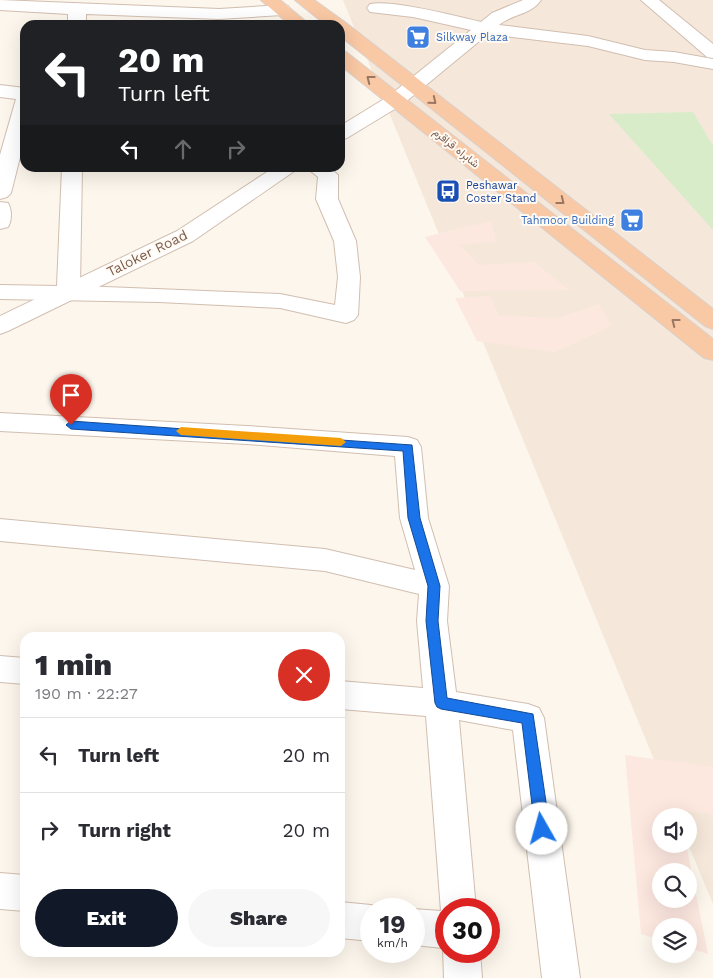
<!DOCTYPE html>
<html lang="en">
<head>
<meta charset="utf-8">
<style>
	:root { --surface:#fff; --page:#f7f7f7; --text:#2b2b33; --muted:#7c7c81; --line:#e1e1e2; --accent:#111827 }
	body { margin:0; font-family:"Work Sans",Vazirmatn,sans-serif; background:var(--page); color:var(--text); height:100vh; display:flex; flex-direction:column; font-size:19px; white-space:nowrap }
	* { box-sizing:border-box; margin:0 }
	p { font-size:16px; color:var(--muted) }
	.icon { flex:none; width:28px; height:28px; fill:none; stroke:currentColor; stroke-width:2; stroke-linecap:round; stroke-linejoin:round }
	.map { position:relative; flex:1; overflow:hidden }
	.panel { position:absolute; left:20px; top:632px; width:325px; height:325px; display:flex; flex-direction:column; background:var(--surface); border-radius:15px; box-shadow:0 5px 20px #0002 }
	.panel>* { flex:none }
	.guide { position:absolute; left:20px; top:20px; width:325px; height:152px; border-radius:15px; box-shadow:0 5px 20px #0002; background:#202124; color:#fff; overflow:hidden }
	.fabs { position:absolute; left:652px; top:808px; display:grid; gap:10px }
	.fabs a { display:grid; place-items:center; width:45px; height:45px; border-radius:50%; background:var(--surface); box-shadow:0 5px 20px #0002; font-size:25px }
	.speed { position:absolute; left:360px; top:898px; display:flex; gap:10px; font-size:25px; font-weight:700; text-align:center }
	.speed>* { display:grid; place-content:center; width:65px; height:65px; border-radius:50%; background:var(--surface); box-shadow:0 5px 20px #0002; line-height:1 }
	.speed small { font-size:12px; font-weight:400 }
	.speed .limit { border:8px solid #d22; background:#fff; color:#111 }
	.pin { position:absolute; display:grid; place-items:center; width:42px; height:42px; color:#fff; margin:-51px -21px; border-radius:50% 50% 50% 0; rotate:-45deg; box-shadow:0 0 5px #0007 }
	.pin .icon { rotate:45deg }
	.me { position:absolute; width:55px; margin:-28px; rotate:353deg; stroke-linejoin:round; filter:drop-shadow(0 0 4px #0008) }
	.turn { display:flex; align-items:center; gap:18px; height:105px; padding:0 15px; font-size:22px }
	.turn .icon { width:65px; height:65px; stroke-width:2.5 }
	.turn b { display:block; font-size:35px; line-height:42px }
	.lanes { display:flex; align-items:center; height:48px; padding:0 15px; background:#0003; justify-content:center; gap:25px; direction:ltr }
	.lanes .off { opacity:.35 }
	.round { display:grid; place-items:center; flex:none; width:52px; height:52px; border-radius:26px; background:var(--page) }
	.head { display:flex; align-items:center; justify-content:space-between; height:85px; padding:0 15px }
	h1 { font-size:30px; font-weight:800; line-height:38px }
	.cta { display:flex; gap:10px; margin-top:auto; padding:10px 15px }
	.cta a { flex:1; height:58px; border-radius:30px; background:var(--accent); color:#fff; font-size:20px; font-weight:800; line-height:58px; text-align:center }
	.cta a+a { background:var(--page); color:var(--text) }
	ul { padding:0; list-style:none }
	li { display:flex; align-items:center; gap:15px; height:75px; padding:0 15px; border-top:1px solid var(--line) }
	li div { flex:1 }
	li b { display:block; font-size:19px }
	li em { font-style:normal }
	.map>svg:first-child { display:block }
	.residential { fill:#f5e8da }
	.commercial { fill:#fde8e0; fill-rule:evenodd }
	.green { fill:#d8ecc9 }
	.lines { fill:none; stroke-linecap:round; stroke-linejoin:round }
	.minor-casing { stroke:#d1beb0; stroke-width:2 }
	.tertiary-casing { stroke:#d1beb0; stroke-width:2 }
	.trunk-casing { stroke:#dad1cd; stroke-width:2 }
	.minor { fill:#fff; fill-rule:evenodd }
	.tertiary { fill:#fff; fill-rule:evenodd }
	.trunk { fill:#f9c8a4; fill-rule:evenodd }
	.oneway { stroke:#9a7763 }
	.route { fill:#1a73e8; stroke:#114b97 }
	.slow { fill:#f59e0b }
	.labels { text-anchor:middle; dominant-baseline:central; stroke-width:4; stroke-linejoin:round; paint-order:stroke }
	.far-shop-label { font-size:11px; fill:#366cbe; stroke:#fffaf3; text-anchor:start }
	.far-street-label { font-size:11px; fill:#7a5c4d; stroke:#fffaf3 }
	.far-transit-label { font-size:11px; fill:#164399; stroke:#fffaf3; text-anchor:start }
	.street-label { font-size:14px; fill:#7a5c4d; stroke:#fffaf3 }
</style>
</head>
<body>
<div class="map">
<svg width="713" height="978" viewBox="0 0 713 978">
	<rect width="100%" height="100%" fill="#fdf6ec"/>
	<path class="residential" d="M 343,0 L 713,0 L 713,904 L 688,844 L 689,816 L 677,816 Z"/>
	<path class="commercial" d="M 491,221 L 496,242 L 459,244 L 479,265 L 534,262 L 569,290 L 460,291 L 425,237 Z
		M 490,296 L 499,316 L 558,318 L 599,304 L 611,326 L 555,352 L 477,341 L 455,298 Z
		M 625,755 L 713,767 L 713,814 L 680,810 L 681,816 L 661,816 L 661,844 L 686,844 L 708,954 L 689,948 L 689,926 L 661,926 L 661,940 L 641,934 ZM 661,871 L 689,871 L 689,899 L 661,899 Z"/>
	<path class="green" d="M 693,112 L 713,146 L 713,230 L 609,114 Z"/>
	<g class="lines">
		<g class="minor-casing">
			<path id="minor" d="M 0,0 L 219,9 L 282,5 L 288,6 L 291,10 L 288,14 L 282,15 L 219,19 L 86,14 L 86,25 L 68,25 L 68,14 L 0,10 Z
				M 523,0 L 541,0 C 531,15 512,14 499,25 L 588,36 L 645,50 L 674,52 L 713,59 L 713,69 L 674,62 L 645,60 L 588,46 L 488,34 L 403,104 L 396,106 L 389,104 L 386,100 L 389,96 L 471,30 L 413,17 L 370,12 L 367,8 L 370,4 C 394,0 455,16 481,22 L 492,13 Z
				M 641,0 L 659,0 L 713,44 L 713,58 L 707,57 Z
				M 0,85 L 25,88 L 25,137 L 11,193 L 7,197 L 0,199 L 0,155 L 16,99 L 0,97 Z
				M 62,168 L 82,168 L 80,286 L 280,294 L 335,305 L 338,277 L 334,241 L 316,199 L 318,177 L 307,168 L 330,168 L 338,175 L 338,199 L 356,241 L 360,277 L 358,315 L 354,320 L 346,323 L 280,308 L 159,302 L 0,299 L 0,285 L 57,286 Z
				M 0,202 L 8,203 C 12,210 12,220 8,227 L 0,229 Z
				M 0,413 L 247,426 L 408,437 L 417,440 L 421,447 L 428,518 L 449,586 L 447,621 L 456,692 L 528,704 L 539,708 L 544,718 L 580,978 L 542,978 L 513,730 L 459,720 L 476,909 L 446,909 L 446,951 L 480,951 L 482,978 L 444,978 L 443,948 L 414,945 L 413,909 L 441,911 L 426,716 L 340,709 L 340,681 L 423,688 L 417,621 L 419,594 L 325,571 L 0,541 L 0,519 L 325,549 L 415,570 L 400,518 L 395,456 L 247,444 L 0,431 Z
				M 0,656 L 25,658 L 25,684 L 0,682 Z
				M 0,873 L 25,875 L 25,911 L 0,909 Z
				M 340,902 L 371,905 L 381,909 L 371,909 L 371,941 L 340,938 Z"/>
		</g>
		<g class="tertiary-casing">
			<path id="tertiary" d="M 396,94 L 403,96 L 406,100 L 403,104 L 347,138 L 340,140 L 340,126 L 389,96 Z
				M 273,168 L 296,168 L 293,172 L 193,241 L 8,331 L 0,334 L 0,316 L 177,231 Z"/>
		</g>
		<g class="trunk-casing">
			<path id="trunk" d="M 261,0 L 280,0 L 310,25 L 290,25 Z
				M 295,0 L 314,0 L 346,23 L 713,309 L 713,329 L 705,326 L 340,36 L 340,25 L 326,25 Z
				M 340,51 L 346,52 L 713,339 L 713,360 L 704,358 L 340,65 Z"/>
		</g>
		<use href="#minor" class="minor"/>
		<use href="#tertiary" class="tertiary"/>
		<use href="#trunk" class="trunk"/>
	</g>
	<defs><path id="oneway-chevron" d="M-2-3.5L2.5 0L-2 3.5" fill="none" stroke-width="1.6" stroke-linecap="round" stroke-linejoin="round" transform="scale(1.25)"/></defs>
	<g class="oneway">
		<use href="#oneway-chevron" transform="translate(370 79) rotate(-142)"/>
		<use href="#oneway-chevron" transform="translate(433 101) rotate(39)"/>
		<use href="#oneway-chevron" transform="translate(561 201) rotate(38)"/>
		<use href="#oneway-chevron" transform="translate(675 322) rotate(-142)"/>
	</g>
	<path class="route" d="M 71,421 L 412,445 L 420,518 L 440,586 L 438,621 L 447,698 L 533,714 L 550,829 L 547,834 L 542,836 L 537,834 L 535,829 L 522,723 L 441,709 L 437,707 L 435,703 L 426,621 L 428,586 L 408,518 L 403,451 L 71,429 L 66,425 Z"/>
	<path class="slow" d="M 181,427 L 341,438 L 346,442 L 341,446 L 181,435 L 176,431 Z"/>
	<defs>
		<g id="supermarket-square" transform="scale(1.25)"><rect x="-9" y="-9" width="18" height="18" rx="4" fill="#3f7fe0" stroke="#fffaf3"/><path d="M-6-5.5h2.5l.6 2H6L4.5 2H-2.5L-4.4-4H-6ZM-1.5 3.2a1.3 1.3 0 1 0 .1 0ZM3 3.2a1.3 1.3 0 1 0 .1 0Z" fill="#fff"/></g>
		<g id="bus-square" transform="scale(1.25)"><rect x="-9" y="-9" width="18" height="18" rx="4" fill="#1a4fb4" stroke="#fffaf3"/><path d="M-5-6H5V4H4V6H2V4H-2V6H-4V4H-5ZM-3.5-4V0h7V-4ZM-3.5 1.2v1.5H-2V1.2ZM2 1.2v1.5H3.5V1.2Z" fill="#fff"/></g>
	</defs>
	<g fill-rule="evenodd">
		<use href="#supermarket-square" x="418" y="37"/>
		<use href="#bus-square" x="448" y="191"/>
		<use href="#supermarket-square" x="632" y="220"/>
	</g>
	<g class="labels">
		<g class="far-shop-label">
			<text x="436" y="37">Silkway Plaza</text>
			<text x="614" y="220" text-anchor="end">Tahmoor Building</text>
		</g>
		<g class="far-street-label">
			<text transform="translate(456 148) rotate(39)">شاہراہ قراقرم</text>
		</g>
		<g class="far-transit-label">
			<text x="466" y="185">Peshawar<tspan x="466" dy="13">Coster Stand</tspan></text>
		</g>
		<g class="street-label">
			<text transform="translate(147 253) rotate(-26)">Taloker Road</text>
		</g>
	</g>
</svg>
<div class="fabs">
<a><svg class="icon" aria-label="sound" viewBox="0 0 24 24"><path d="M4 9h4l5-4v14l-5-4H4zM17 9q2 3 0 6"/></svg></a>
<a><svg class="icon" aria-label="search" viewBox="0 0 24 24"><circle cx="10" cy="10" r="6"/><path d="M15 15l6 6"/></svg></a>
<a><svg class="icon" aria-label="layers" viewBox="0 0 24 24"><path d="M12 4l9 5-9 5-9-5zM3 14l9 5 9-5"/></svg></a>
</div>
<div class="speed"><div>19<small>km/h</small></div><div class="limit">30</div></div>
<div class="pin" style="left:71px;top:425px;background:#d93025"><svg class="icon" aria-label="arrive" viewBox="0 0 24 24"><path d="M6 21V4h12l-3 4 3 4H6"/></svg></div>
<svg class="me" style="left:542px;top:829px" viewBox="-20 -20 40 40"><circle r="19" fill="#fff"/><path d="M0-13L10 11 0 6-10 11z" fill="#1a73e8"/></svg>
<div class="guide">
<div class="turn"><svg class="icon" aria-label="left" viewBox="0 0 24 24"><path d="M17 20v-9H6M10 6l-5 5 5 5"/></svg><div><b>20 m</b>Turn left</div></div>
<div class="lanes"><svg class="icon" aria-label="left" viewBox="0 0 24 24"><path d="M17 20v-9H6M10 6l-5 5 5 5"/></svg><svg class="icon off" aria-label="ahead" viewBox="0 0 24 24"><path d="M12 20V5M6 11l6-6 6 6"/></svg><svg class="icon off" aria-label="right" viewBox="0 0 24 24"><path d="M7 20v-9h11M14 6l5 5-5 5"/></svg></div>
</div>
<section class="panel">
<div class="head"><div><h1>1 min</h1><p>190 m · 22:27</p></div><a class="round" style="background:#d93025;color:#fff"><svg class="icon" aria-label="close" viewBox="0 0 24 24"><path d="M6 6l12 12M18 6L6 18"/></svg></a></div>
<ul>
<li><svg class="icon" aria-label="left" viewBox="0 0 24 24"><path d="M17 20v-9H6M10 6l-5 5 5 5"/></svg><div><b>Turn left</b></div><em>20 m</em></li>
<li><svg class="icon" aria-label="right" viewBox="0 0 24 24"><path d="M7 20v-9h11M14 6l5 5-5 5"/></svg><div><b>Turn right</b></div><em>20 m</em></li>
</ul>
<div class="cta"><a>Exit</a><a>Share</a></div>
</section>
</div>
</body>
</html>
